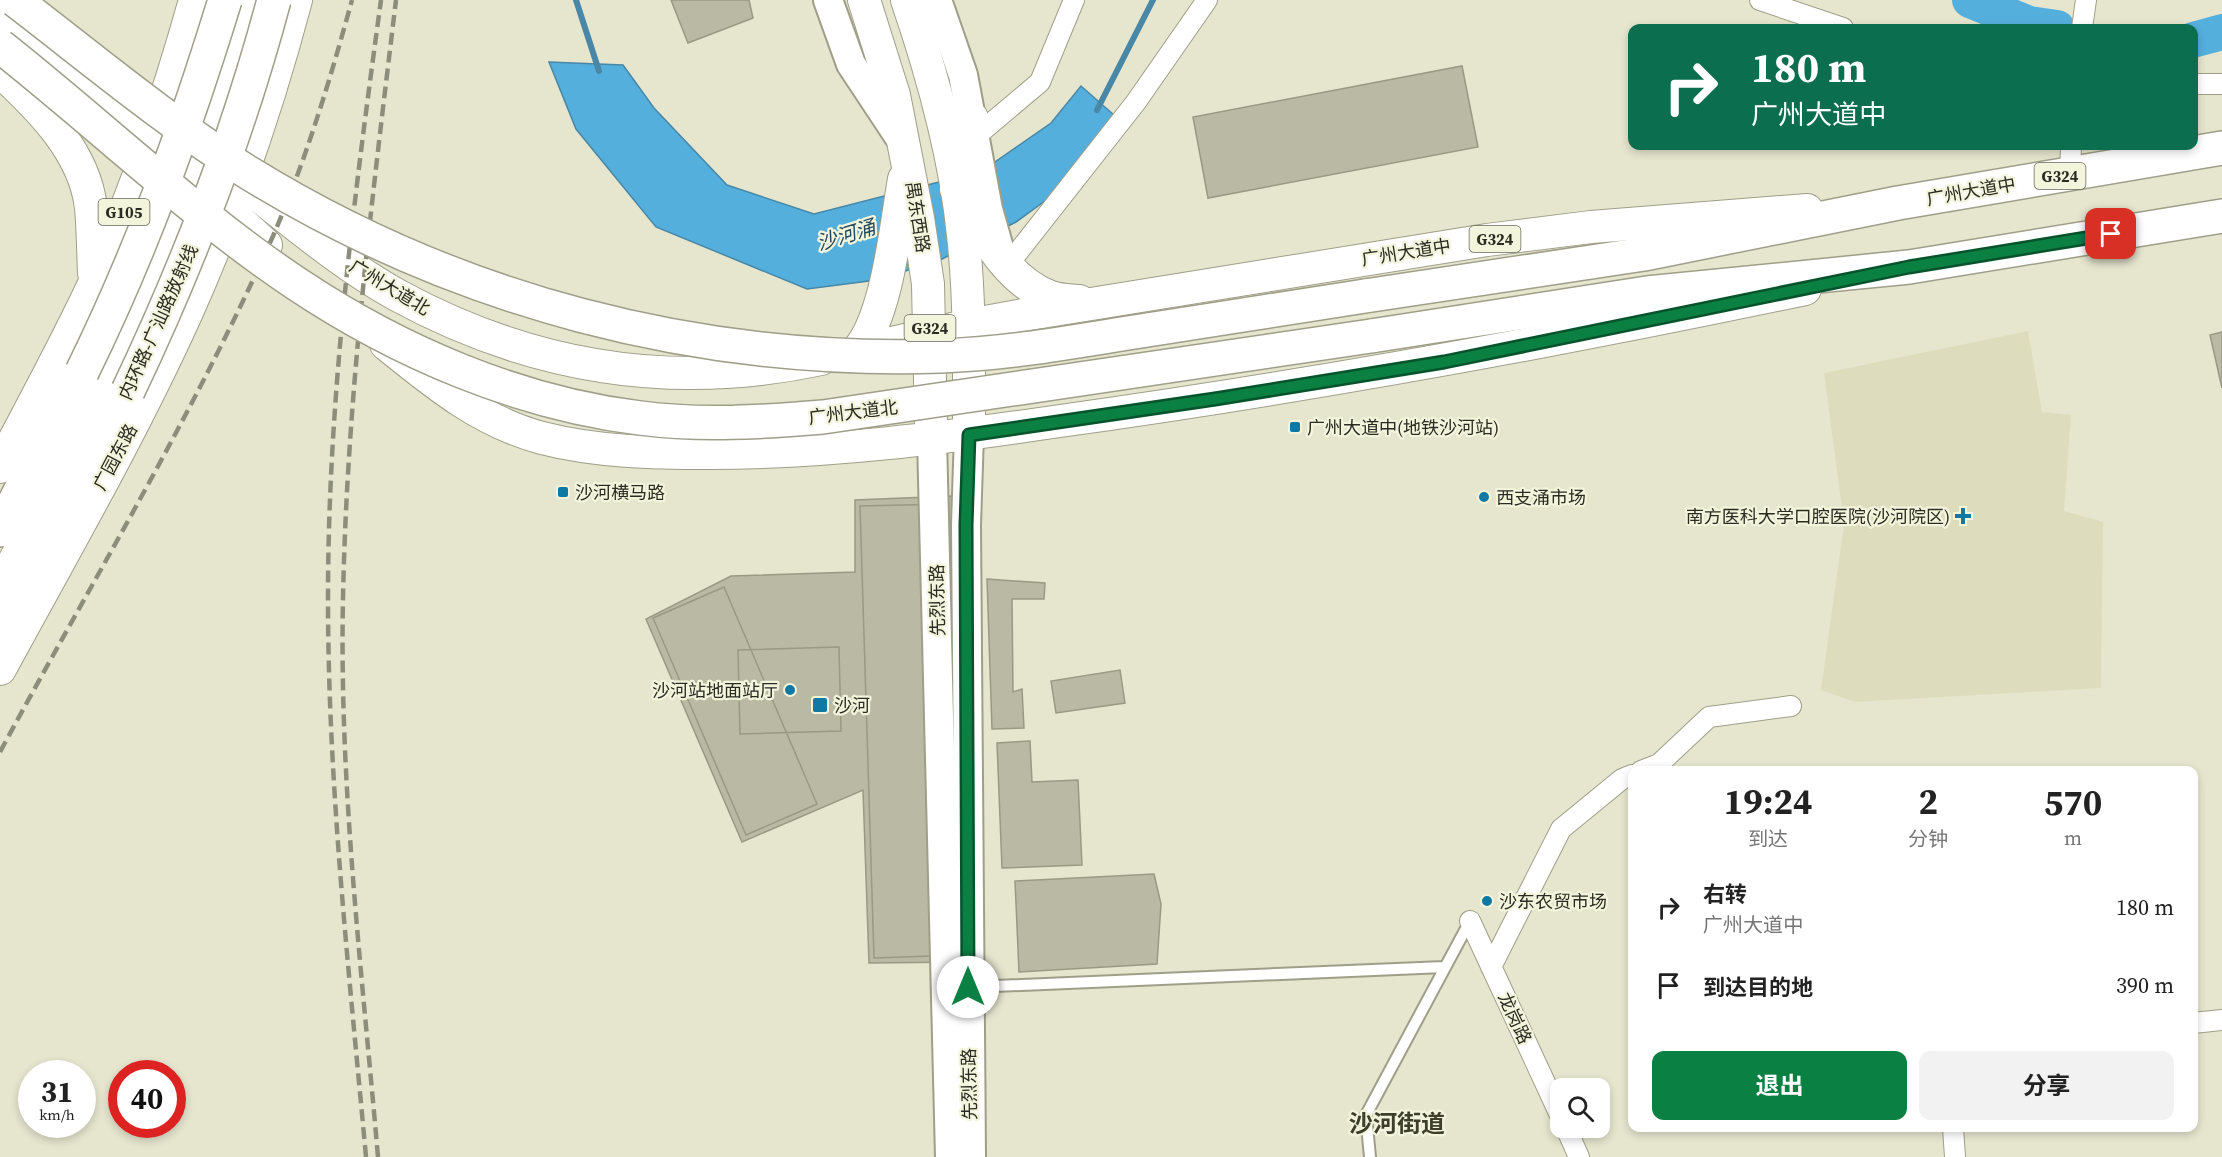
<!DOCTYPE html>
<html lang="zh">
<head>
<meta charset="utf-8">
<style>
	:root { --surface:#fff; --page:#f2f2f2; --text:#222; --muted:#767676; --accent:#0b8043 }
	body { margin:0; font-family:"Source Serif 4","Noto Sans SC",serif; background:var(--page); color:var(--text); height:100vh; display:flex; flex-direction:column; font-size:22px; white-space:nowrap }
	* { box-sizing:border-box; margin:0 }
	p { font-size:20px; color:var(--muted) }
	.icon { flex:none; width:33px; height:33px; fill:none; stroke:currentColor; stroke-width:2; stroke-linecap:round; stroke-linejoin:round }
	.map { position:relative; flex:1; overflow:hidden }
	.sheet { position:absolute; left:1628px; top:766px; width:570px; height:366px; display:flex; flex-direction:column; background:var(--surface); border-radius:12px; box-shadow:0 3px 9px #0003 }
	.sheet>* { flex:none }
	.top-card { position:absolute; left:1628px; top:24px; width:570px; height:126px; border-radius:12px; box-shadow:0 3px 9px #0003; background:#0b6e4f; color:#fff; overflow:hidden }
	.tools { position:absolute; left:1550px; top:1078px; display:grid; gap:12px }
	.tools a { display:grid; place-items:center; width:60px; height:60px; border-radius:12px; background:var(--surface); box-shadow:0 3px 9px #0003; font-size:30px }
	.speed { position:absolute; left:18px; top:1060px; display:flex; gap:12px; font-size:30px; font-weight:700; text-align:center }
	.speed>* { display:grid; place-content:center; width:78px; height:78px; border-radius:50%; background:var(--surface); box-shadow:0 3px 9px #0003; line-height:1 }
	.speed small { font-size:15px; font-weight:400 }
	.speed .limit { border:9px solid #d22; background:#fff; color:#111 }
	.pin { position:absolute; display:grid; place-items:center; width:51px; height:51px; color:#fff; margin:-26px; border-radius:12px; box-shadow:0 3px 9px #0006 }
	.me { position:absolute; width:66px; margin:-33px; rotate:0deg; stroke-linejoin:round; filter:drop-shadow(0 0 4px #0008) }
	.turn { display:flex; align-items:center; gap:21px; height:126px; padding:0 24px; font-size:27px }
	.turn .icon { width:78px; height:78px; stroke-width:2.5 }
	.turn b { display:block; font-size:42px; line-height:51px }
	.eta { display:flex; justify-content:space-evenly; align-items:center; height:102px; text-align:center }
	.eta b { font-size:36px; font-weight:700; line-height:42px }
	.action { display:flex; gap:12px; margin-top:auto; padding:12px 24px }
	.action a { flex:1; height:69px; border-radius:12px; background:var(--accent); color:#fff; font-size:24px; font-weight:700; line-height:69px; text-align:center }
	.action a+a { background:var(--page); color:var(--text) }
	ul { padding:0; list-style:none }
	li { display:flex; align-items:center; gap:18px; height:78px; padding:0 24px }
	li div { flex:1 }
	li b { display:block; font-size:22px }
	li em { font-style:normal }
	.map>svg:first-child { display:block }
	.built { fill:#ddddbe }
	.water { fill:#55afdd; stroke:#4887a5; stroke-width:1.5 }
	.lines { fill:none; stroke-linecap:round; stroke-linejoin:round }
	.stream { stroke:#4887a5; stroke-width:6 }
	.river { stroke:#55afdd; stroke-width:36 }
	.building { fill:#babaa4; stroke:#999984; stroke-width:1.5 }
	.lane-casing { stroke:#9f9f89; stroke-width:14 }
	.street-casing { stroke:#9f9f89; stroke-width:22 }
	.secondary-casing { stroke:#9f9f89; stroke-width:32 }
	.primary-casing { stroke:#9f9f89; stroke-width:34 }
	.highway-casing { stroke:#9f9f89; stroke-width:36 }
	.lane { stroke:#fff; stroke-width:10 }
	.street { stroke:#fff; stroke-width:20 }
	.secondary { stroke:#fff; stroke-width:28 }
	.primary { stroke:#fff; stroke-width:32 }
	.highway { stroke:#fff; stroke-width:33 }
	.rail { stroke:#8d8d7c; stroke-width:4.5; stroke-dasharray:12 6; stroke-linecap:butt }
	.highway-bridge-casing { stroke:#9f9f89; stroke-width:36; stroke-linecap:butt }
	.highway-bridge { stroke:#fff; stroke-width:33 }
	.route-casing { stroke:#07532c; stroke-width:15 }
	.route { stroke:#0b8043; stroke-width:10 }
	.poi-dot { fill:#0f78a3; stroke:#f3f4dc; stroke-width:2 }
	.labels { text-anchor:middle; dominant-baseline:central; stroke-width:4.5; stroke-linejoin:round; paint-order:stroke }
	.shield { fill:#f3f4dc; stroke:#67675a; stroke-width:1.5 }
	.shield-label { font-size:16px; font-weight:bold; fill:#2b2b22 }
	.street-label { font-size:18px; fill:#2b2b22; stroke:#f3f4dc }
	.poi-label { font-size:18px; fill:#2b2b22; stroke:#f3f4dc; text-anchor:start }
	.water-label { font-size:20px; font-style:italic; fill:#22495d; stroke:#f3f4dc }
	.district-label { font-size:24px; font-weight:bold; fill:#3e3e2b; stroke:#f3f4dc }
</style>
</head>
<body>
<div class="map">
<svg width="2222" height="1157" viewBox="0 0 2222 1157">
	<rect width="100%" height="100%" fill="#e6e6cf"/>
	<path class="built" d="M 2028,331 L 2042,412 L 2071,415 L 2064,511 L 2103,522 L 2101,688 L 1855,702 L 1821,690 L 1844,524 L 1824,373 Z"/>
	<path class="water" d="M 549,62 L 623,65 L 654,108 L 727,185 L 814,214 L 982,171 L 1051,123 L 1081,86 L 1114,115 L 1049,198 L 1016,222 L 940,260 L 877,280 L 807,289 L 656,227 L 576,129 Z"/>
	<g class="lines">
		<path class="stream" d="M 576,0 L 599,71
			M 1097,110 L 1153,0"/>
		<path class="river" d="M 1970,0 L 2029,24 L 2057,28
			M 2193,40 L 2222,32"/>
	</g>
	<path class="building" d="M 671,0 L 749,0 L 753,18 L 688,43 Z
		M 1462,66 L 1478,147 L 1208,198 L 1193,117 Z
		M 2222,332 L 2222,388 L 2210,335 Z
		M 952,496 L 965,962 L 869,963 L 863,790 L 742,842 L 646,619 L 731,576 L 855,572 L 855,500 Z
		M 948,504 L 961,955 L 874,958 L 860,506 Z
		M 987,579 L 1045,583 L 1044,599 L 1012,599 L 1013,692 L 1022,689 L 1024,728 L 992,729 Z
		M 724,587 L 817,804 L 746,835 L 653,618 Z
		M 839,647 L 841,731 L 740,734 L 738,650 Z
		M 1120,670 L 1125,703 L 1056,713 L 1051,681 Z
		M 1030,741 L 1032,782 L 1078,780 L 1082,865 L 1002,868 L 997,743 Z
		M 1154,874 L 1161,904 L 1157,964 L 1019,972 L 1015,881 Z"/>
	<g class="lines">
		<g class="lane-casing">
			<path id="lane" d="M 972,987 L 1444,967
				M 1370,1157 L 1366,1115 L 1470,921"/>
		</g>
		<g class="street-casing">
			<path id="street" d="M 1760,0 L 1843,28
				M 2082,28 L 2086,0
				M 2193,84 L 2222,84
				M 976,136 L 1040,82 L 1074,0
				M 2070,174 L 2071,146
				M 1007,266 L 1136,102 L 1207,0
				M 1641,771 L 1659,764 L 1709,717 L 1791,706
				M 1470,921 L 1560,1115
				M 1491,967 L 1561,829 L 1622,779 L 1632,775
				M 2193,1023 L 2222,1020
				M 1566,1128 L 1579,1157
				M 1953,1128 L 1955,1157"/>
		</g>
		<g class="secondary-casing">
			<path id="secondary" d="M 828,0 L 851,64 L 902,141
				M 937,0 L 963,75 L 988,209 L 999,248
				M 969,434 L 966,525 L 971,1157
				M 932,439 L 950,1157"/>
		</g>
		<g class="primary-casing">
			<path id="primary" d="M 864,0 L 894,95 L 918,218 L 928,284 L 931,426
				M 907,0 C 933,76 955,155 963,235 C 970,297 969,359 969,422
				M 0,19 L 152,141 L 266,245
				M 0,71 C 39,107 85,152 91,208 C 93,229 93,251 94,273
				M 204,167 L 201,142 L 245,0
				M 239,180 C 289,219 341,264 397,295 C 531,368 672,391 821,359
				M 956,189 L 971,148 L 972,118
				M 963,199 C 985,236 1008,282 1051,297 C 1060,300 1070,300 1079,301
				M 386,344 C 434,383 481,422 542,438 C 597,452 653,453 710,453 C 828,453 944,438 1060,421 C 1311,386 1558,341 1805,289
				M 866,349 L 969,325 L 1023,315 L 1487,240 L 1591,227 L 1807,210
				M 856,352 C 887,320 896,224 904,179
				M 0,467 C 32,406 65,346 94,284 C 136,192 168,97 195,0
				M 0,588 L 132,339 L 185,215 L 195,178
				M 0,669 C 64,551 132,434 187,312 C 232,211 268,106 296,0"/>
		</g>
		<g class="highway-casing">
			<path id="highway" d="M 1365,296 L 1644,254 L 1898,203 L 2222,148
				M 1371,336 L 1647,293 L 1909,267 L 2222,216
				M 0,530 L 82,372
				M 0,627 L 128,391"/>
		</g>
		<use href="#lane" class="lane"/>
		<use href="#street" class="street"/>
		<use href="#secondary" class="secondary"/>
		<use href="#primary" class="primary"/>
		<use href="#highway" class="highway"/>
		<path class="rail" d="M 0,752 C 92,581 194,414 273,236 C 306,160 330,80 352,0
			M 366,1157 C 349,971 328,785 328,598 C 328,398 354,198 381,0
			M 378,1157 C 362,972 339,785 343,598 C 347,398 372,199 396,0"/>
		<g class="highway-bridge-casing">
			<path id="highway-bridge" d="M 15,0 C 92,59 167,122 249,173 C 457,301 697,364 941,356 C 1004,354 1066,343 1128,333 C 1207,321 1286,308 1365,296
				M 0,46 C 99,124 192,214 297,284 C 399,352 518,403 640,418 C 701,426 763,422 823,417 L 1371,336
				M 82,372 C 142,250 185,130 225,0
				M 128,391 C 188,265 238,135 274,0"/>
		</g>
		<use href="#highway-bridge" class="highway-bridge"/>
	</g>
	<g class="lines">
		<g class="route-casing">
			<path id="route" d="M 968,987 L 966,525 L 969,435 L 1215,399 L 1444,362 L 1909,267 L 2111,234"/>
		</g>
		<use href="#route" class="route"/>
	</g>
	<g class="poi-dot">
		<rect x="1289" y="421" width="12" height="12" rx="3"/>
		<rect x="557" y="486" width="12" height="12" rx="3"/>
		<circle cx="1484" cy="497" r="6"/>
		<path d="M1960 507h6v6h6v6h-6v6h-6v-6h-6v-6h6z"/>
		<circle cx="790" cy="690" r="6"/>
		<rect x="812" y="697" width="16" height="16" rx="3"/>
		<circle cx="1487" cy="901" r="6"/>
	</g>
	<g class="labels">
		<g class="shield">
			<rect x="2034.5" y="163" width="51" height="26" rx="4.5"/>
			<rect x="98.5" y="199" width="51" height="26" rx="4.5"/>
			<rect x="1469.5" y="226" width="51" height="26" rx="4.5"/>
			<rect x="904.5" y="315" width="51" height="26" rx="4.5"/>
		</g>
		<g class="shield-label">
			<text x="2060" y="176">G324</text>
			<text x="124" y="212">G105</text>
			<text x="1495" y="239">G324</text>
			<text x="930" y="328">G324</text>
		</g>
		<g class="street-label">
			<text transform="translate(1971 191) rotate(-10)">广州大道中</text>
			<text transform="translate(918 217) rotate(81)">禺东西路</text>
			<text transform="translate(1406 252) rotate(-9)">广州大道中</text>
			<text transform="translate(390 287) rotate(31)">广州大道北</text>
			<text transform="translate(158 322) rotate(-66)">内环路-广汕路放射线</text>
			<text transform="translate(853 412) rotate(-7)">广州大道北</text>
			<text transform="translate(115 457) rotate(-62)">广园东路</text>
			<text transform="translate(937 600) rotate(-91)">先烈东路</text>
			<text transform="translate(1515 1018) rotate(65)">龙岗路</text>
			<text transform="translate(969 1084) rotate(-91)">先烈东路</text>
		</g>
		<g class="poi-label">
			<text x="1307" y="427">广州大道中(地铁沙河站)</text>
			<text x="575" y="492">沙河横马路</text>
			<text x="1496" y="497">西支涌市场</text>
			<text x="1950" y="516" text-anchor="end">南方医科大学口腔医院(沙河院区)</text>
			<text x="778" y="690" text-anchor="end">沙河站地面站厅</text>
			<text x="834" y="705">沙河</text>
			<text x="1499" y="901">沙东农贸市场</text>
		</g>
		<g class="water-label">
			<text transform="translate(846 235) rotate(-17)">沙河涌</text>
		</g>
		<g class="district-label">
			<text x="1397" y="1123">沙河街道</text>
		</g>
	</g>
</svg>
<div class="tools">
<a><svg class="icon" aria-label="search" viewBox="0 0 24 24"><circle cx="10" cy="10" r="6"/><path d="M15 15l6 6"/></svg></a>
</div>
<div class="speed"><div>31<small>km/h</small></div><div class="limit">40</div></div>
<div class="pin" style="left:2111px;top:234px;background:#d93025"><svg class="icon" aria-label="arrive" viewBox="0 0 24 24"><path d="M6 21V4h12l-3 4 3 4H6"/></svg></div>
<svg class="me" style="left:968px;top:987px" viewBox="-20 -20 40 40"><circle r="19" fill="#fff"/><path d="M0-13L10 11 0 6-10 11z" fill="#0b8043"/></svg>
<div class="top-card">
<div class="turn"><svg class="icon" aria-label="right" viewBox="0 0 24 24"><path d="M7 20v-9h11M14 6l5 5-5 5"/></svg><div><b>180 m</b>广州大道中</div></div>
</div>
<section class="sheet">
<div class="eta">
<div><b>19:24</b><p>到达</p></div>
<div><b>2</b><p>分钟</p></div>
<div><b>570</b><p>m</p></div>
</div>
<ul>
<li><svg class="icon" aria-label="right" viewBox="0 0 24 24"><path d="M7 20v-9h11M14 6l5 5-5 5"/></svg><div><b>右转</b><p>广州大道中</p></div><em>180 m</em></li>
<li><svg class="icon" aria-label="arrive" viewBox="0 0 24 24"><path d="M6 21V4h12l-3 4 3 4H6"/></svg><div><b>到达目的地</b></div><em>390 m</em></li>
</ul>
<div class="action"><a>退出</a><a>分享</a></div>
</section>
</div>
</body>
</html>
